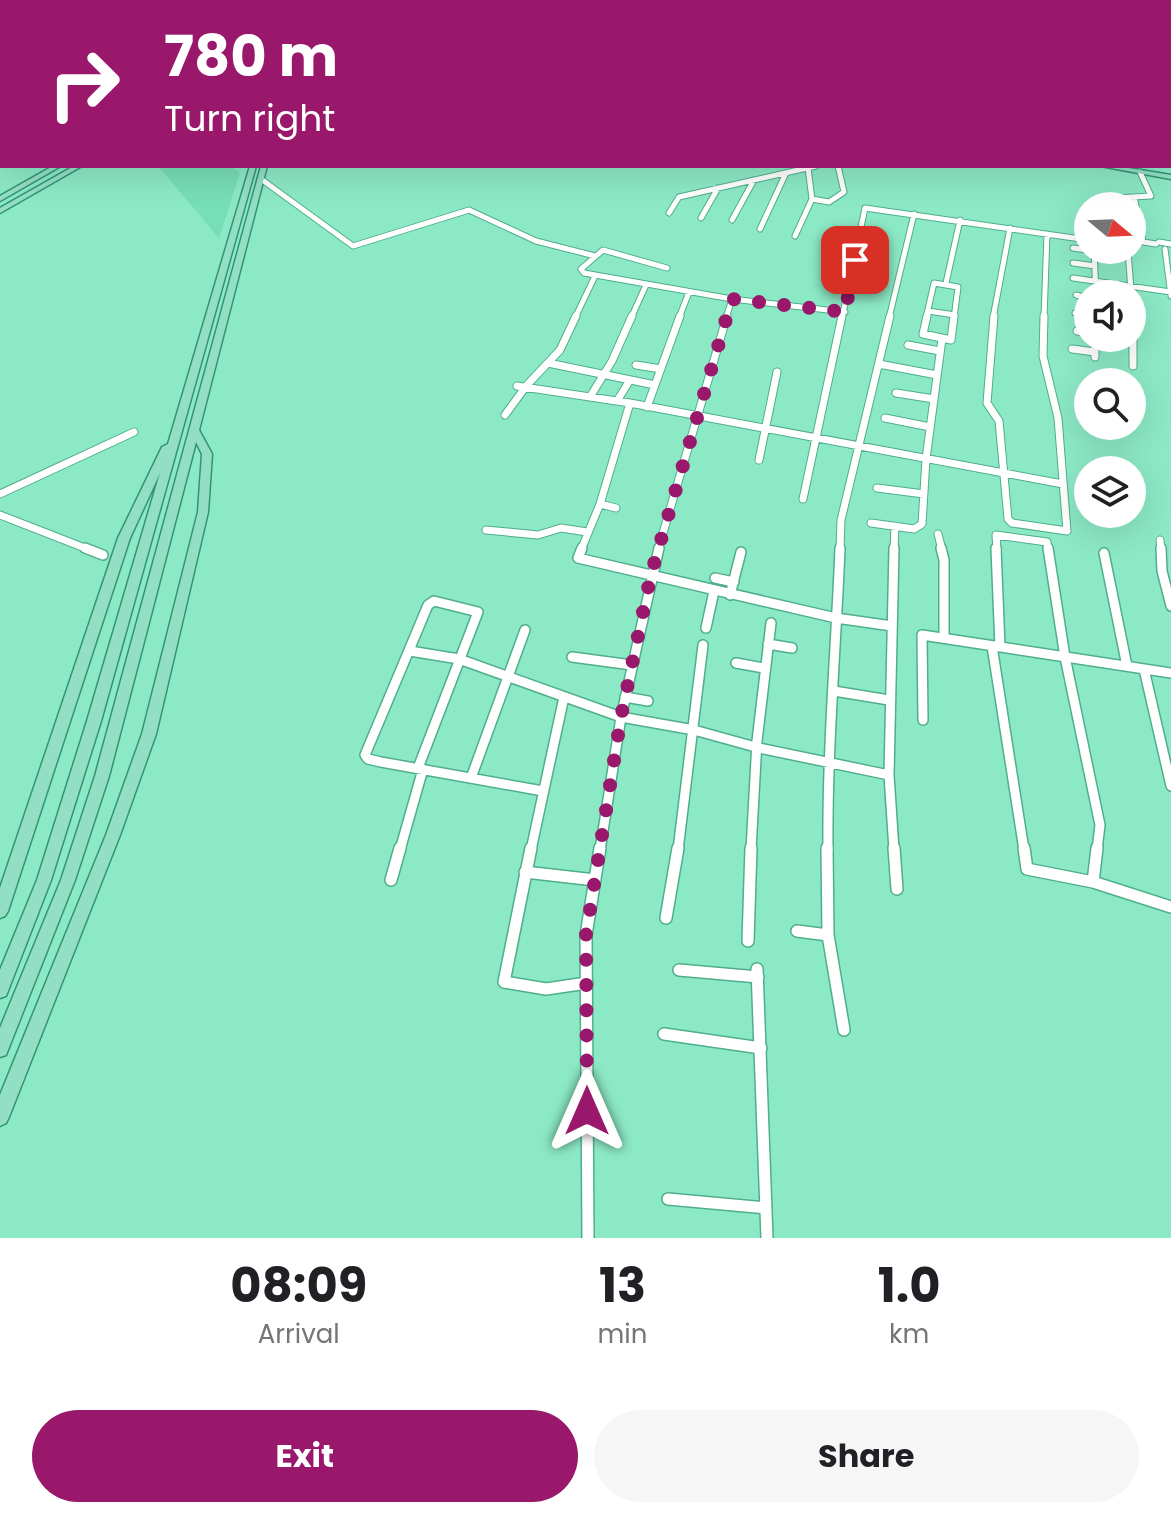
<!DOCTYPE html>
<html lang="en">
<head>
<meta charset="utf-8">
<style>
	:root { --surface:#fff; --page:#f6f6f6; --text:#202124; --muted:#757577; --accent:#9a186c }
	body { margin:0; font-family:Poppins,sans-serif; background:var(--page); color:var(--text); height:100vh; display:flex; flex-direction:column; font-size:30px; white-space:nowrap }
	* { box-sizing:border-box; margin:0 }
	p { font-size:26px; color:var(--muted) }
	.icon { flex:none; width:44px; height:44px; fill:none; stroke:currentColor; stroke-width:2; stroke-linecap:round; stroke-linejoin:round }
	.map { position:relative; height:1238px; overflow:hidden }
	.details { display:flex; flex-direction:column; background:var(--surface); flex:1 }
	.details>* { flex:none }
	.guide { position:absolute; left:0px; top:0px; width:1172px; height:168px; box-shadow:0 8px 32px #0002; background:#9a186c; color:#fff; overflow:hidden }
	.needle { width:52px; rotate:109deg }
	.tools { position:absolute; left:1074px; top:192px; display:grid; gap:16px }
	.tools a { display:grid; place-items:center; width:72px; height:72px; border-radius:50%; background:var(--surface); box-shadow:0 8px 32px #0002; font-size:40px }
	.pin { position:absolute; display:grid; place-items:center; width:68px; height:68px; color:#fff; margin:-34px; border-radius:16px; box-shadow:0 4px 12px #0006 }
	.me { position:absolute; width:88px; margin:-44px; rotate:0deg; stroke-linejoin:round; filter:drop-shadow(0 0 6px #0008) }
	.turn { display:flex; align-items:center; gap:28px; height:168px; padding:0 32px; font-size:36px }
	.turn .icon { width:104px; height:104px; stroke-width:2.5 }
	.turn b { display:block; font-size:56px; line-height:68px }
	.eta { display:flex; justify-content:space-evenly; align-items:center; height:136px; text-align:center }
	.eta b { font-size:48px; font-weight:700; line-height:56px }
	.cta { display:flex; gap:16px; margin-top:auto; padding:16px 32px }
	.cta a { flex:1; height:92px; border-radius:48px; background:var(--accent); color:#fff; font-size:32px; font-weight:700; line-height:92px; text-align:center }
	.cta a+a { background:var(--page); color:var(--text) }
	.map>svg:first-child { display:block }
	.built { fill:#77deb8 }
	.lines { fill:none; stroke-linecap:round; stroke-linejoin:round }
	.street-far4-casing { stroke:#4fae8c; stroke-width:5 }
	.street-far3-casing { stroke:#4fae8c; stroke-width:7 }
	.street-far2-casing { stroke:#4fae8c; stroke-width:9 }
	.street-far1-casing { stroke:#4fae8c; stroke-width:12 }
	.street-casing { stroke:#4fae8c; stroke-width:14 }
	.primary-casing { stroke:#339474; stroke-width:3 }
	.street-far4 { stroke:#fff; stroke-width:4 }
	.street-far3 { stroke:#fff; stroke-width:5 }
	.street-far2 { stroke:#fff; stroke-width:7 }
	.street-far1 { stroke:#fff; stroke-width:9 }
	.street { stroke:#fff; stroke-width:11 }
	.primary { fill:#92dfc5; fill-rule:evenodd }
	.route { stroke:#9a186c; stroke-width:14; stroke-dasharray:0 25.2 }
</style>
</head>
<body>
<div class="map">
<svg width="1171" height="1238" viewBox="0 0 1171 1238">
	<rect width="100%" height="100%" fill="#8ce9c5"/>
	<path class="built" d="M 158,166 L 231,166 L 240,173 L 219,238 Z"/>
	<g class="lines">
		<g class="street-far4-casing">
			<path id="street-far4" d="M 1041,0 L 1048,2
				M 55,2 L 62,2
				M 78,2 L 81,0
				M 264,2 L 267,0
				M 685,2 L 689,0"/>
		</g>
		<g class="street-far3-casing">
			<path id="street-far3" d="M 261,179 L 353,246 L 469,210 L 536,241 L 595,256
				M 812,199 L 829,202 L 844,192 L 838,166
				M 1135,201 L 1143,242 L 1156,244
				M 1112,206 L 1111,200 L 1115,198 L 1151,196 L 1140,172
				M 669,213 L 679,197 L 816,166
				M 701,218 L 718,188
				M 732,220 L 754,180
				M 760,229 L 786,173
				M 795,236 L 812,199 L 808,168
				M 1159,242 L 1171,244
				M 1073,248 L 1094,251
				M 1165,249 L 1171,296
				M 1094,250 L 1096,294
				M 1128,250 L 1133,318
				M 1073,263 L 1095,266
				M 667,268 L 603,250 L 581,269 L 584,273 L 732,299 L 845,312
				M 1073,278 L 1171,292
				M 946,283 L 960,220
				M 1076,295 L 1088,298
				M 928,311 L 955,315
				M 1075,313 L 1088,315
				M 575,318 L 595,276
				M 631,318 L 646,285
				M 679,318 L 689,292
				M 726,318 L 732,299
				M 842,318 L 865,208 L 1088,240
				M 889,318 L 914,214
				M 926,318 L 934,283 L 958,287 L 954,318
				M 993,318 L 1010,228
				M 1044,318 L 1047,234"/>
		</g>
		<g class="street-far2-casing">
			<path id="street-far2" d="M 927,316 L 923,334 L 951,340 L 954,316
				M 994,316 L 987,403 L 999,421 L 1008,519 L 1012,523 L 1067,531 L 1058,418 L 1043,356 L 1044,316
				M 1133,316 L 1133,366
				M 1077,331 L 1088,333
				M 1095,338 L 1095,357
				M 908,345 L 940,351
				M 1072,349 L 1095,352
				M 548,363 L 655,385
				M 879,364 L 937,375
				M 636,365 L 661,369
				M 517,386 L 630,403 L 1063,484
				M 896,393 L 934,399
				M 590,397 L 612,361 L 632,316
				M 617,401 L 630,380
				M 647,407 L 680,316
				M 505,415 L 527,385 L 560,350 L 576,316
				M 885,418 L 930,427
				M 759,460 L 777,372
				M 877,488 L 924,494
				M 0,494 L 134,432
				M 803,499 L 842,316
				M 600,504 L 616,508
				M 0,515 L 90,550
				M 871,523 L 914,529 L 922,524 L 926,459 L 942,339
				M 486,530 L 538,535 L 561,528 L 587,532
				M 938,534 L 942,550
				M 1160,540 L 1161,550
				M 581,550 L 600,504 L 630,403
				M 658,550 L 727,316
				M 840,550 L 841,520 L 890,316
				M 894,550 L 895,526
				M 997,550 L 996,535 L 1047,542 L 1048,550"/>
		</g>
		<g class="street-far1-casing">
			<path id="street-far1" d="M 85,548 L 103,555
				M 582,548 L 578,558 L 836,618 L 892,626
				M 941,548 L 944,560 L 944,638
				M 996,548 L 1000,647
				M 1048,548 L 1065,657 L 1100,825 L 1097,850
				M 1161,548 L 1162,571 L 1171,606
				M 1104,553 L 1127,666
				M 715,578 L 734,582
				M 730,595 L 741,552
				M 706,628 L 714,591
				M 768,644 L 792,648
				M 992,646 L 1024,850
				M 410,651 L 459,659 L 621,717 L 694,730 L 759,748 L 889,775
				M 572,657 L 632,665
				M 736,663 L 764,668
				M 1144,669 L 1171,786
				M 834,691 L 889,700
				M 625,697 L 648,701
				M 923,720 L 922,635 L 1171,673
				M 418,768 L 478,612 L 434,601 L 428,605 L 365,755 L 368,759 L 381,762 L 543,791
				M 471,778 L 525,630
				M 400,850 L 423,769
				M 531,850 L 564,697
				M 600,850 L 621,717 L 659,548
				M 678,850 L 703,645
				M 751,850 L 757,741 L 771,623
				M 828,850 C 827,749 836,649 840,548
				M 894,850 L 889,775 L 894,548"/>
		</g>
		<g class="street-casing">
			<path id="street" d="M 531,848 L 504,982 L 546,989 L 587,983
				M 827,848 L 828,935 L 844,1030
				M 894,848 L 897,889
				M 1024,848 L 1027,869 L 1093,882 L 1171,907
				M 525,872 L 595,880
				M 391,880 L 400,848
				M 1093,882 L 1097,848
				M 666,918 L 678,848
				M 797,931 L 828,935
				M 748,941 L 751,848
				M 757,969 L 767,1238
				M 679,970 L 758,977
				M 664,1034 L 761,1048
				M 668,1199 L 766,1208
				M 588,1238 L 586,935 L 600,848"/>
		</g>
		<g class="primary-casing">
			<path id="primary" d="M 53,166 L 61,166 L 0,201 L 0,196 Z
				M 74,166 L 82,166 L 0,213 L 0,208 Z
				M 250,166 L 256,166 L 101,721 L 51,880 L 6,996 L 0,998 L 0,970 L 37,880 L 87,721 L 160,473 L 130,538 L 8,911 L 5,916 L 0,918 L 0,888 L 118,538 L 162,447 L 168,444 Z
				M 261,166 L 267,166 L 199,430 L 212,454 L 208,512 L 156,734 L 120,835 L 9,1117 L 6,1123 L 0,1126 L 0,1095 L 106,835 L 142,734 L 198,512 L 202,454 L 196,442 L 109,776 L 75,880 L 6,1055 L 0,1057 L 0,1028 L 61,880 L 95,776 Z
				M 1100,166 L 1116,166 L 1171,175 L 1171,179 Z"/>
		</g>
		<use href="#street-far4" class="street-far4"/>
		<use href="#street-far3" class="street-far3"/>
		<use href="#street-far2" class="street-far2"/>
		<use href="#street-far1" class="street-far1"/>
		<use href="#street" class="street"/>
		<use href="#primary" class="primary"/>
	</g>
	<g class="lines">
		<path class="route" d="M 587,1111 L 586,935 L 621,717 L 651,574 L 732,299 L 845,312 L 855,260"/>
	</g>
</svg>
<div class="tools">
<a><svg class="needle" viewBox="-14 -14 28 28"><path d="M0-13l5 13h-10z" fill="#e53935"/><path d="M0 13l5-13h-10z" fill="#757577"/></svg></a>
<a><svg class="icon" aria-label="sound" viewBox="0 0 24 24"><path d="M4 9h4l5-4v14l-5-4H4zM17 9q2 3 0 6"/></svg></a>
<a><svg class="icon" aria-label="search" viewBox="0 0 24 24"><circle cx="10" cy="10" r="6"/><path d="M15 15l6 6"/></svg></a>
<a><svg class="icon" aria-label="layers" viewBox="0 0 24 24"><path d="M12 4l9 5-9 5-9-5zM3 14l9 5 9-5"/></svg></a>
</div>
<div class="pin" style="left:855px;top:260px;background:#d93025"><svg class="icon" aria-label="arrive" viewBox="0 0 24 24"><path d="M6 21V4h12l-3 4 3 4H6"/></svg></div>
<svg class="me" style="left:587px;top:1111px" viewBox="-20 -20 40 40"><path d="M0-17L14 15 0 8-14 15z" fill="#9a186c" stroke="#fff" stroke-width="4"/></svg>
<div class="guide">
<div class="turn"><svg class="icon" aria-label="right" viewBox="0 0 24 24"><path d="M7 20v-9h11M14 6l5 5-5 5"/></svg><div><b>780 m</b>Turn right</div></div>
</div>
</div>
<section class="details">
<div class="eta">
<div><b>08:09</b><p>Arrival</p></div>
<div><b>13</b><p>min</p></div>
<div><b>1.0</b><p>km</p></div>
</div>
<div class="cta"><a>Exit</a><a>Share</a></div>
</section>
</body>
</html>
